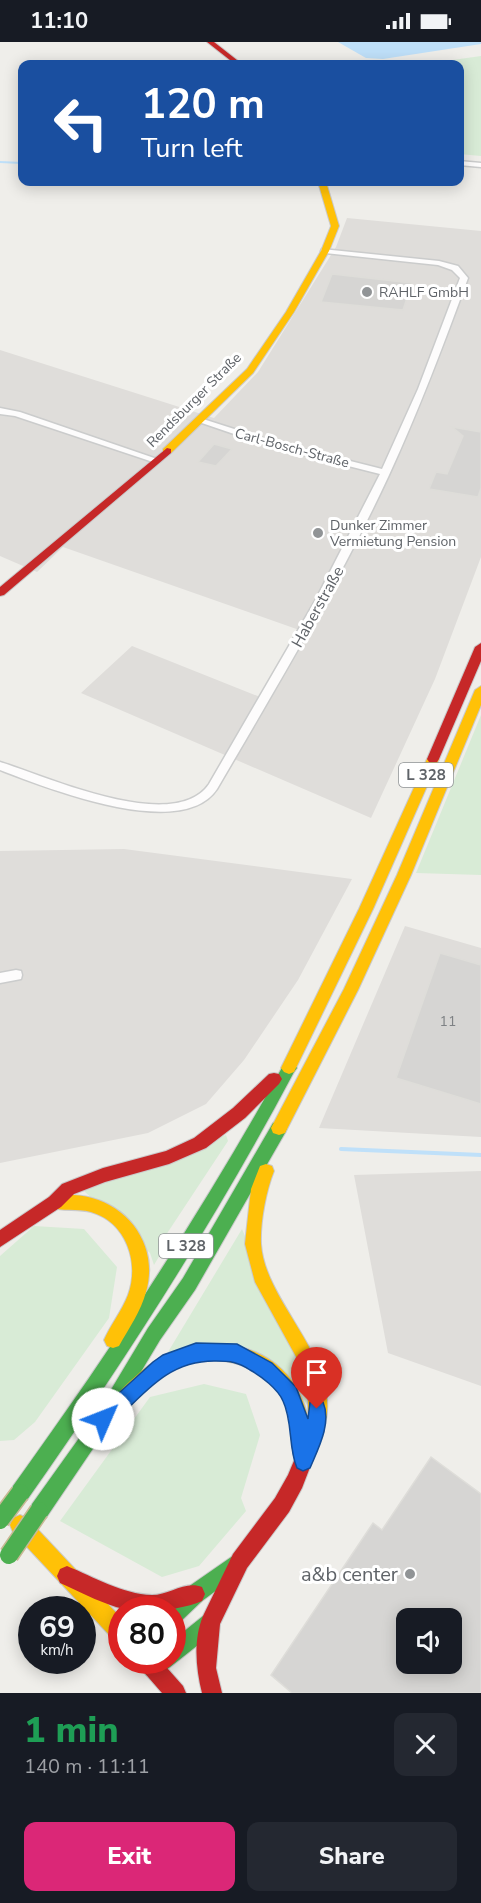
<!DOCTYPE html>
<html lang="en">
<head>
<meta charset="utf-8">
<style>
	:root { --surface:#171b24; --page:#242831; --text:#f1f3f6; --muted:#9ea1a6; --accent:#db2777 }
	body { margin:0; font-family:"Nunito Sans",sans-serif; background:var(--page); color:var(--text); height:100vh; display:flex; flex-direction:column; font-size:22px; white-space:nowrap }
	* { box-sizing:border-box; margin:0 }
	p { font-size:20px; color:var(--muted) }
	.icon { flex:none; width:33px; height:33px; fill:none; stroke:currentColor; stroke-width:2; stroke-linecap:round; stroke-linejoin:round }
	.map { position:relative; height:1651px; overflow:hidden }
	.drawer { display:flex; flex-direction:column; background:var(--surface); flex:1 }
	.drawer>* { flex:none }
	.top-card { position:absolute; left:18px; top:18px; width:446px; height:126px; border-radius:12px; box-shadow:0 3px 15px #0003; background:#1a4fa0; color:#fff; overflow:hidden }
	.buttons { position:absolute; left:396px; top:1566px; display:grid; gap:12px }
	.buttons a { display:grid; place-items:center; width:66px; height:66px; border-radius:12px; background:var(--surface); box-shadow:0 3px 15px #0003; font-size:30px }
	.speed { position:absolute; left:18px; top:1554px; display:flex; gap:12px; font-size:30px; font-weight:700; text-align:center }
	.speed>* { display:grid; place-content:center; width:78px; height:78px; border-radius:50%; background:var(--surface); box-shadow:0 3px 15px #0003; line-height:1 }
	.speed small { font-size:15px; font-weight:400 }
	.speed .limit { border:9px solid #d22; background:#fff; color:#111 }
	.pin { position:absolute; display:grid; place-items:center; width:51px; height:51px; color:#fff; margin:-62px -26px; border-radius:50% 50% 50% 0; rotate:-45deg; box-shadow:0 0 6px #0007 }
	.pin .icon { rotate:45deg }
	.me { position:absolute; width:66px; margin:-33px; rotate:46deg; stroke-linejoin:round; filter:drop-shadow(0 0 4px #0008) }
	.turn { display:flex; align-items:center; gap:21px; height:126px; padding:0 24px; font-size:27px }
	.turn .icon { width:78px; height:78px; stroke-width:2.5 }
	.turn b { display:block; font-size:42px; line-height:51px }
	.round { display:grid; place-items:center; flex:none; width:63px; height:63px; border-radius:12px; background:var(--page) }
	.headline { display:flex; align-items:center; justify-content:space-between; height:102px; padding:0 24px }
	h1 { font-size:36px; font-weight:800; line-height:45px; color:#1e9e55 }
	.button { display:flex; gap:12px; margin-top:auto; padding:12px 24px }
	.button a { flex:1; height:69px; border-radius:12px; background:var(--accent); color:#fff; font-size:24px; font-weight:800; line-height:69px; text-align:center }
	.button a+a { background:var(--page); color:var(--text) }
	.status { display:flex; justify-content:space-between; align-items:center; height:42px; padding:0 30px; background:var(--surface); direction:ltr }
	.status svg { height:16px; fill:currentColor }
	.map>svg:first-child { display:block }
	.industrial { fill:#dfddda }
	.green { fill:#d8ebd6 }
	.water { fill:#bfe0f9 }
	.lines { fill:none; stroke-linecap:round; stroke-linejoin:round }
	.stream-far1 { stroke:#bfe0f9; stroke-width:2 }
	.stream { stroke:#bfe0f9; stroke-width:4 }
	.building { fill:#d6d5d3; stroke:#deddd9; stroke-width:1.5; fill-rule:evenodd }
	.street-casing { stroke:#cbcccc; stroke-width:3 }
	.fast-casing { stroke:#cacacb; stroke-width:2 }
	.slow-casing { stroke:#cacacb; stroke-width:2 }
	.jam-casing { stroke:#cacacb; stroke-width:2 }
	.street { fill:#fdfcfc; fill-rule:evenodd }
	.fast { fill:#4caf50; fill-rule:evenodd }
	.slow { fill:#ffc107; fill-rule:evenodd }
	.jam { fill:#c62828; fill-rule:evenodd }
	.fast-bridge-casing { stroke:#c8b996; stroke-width:21; stroke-linecap:butt }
	.fast-bridge { stroke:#4caf50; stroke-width:18 }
	.route { fill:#1a73e8; stroke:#114b97; stroke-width:1.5 }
	.poi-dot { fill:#919496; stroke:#fff; stroke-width:2 }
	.labels { text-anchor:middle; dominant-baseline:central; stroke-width:6; stroke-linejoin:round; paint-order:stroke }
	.far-poi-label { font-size:14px; fill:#5f6368; stroke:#fff; text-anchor:start }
	.far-street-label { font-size:14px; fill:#5f6368; stroke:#fff }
	.number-label { font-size:14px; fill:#7e8184 }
	.shield { fill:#fff; stroke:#8f9295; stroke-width:1.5 }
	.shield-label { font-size:15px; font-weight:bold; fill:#5f6368 }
	.street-label { font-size:16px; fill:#5f6368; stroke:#fff }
	.near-poi-label { font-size:20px; fill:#5f6368; stroke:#fff; text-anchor:end }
</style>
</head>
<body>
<div class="status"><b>11:10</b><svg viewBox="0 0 49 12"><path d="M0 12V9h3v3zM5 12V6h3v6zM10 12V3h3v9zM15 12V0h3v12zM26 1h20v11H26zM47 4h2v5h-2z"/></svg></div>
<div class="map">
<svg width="481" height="1651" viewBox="0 0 481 1651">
	<rect width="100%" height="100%" fill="#efeeea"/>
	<path class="industrial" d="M 347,176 L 481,189 L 481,515 L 435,637 L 371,776 L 81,651 L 132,604 L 265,657 L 305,590 L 63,505 L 37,530 L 0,514 L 0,308 L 214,376 L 258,330 L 336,205 Z
		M 124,807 L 352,837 L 298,938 L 244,1018 L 206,1062 L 148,1091 L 0,1121 L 0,809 Z
		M 405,884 L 481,906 L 481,1095 L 319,1086 Z
		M 481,1129 L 481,1344 L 388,1311 L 354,1133 Z"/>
	<path class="green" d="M 481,14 L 481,114 L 459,112 L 459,22 L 424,22 Z
		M 481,673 L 481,833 L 416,831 Z
		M 226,1093 L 228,1099 L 164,1196 L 164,1206 L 154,1223 L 150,1211 L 84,1149 Z
		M 34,1184 L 84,1187 L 117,1225 L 109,1276 L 35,1380 L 14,1398 L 0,1399 L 0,1214 Z
		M 242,1187 L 290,1299 L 312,1369 L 274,1321 L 168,1310 Z
		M 204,1342 L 246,1352 L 260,1393 L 241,1456 L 246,1469 L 199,1524 L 162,1535 L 60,1479 L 150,1355 Z"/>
	<path class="water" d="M 338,0 L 481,0 L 481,2 L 383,17 L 366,16 Z"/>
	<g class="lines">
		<path class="stream-far1" d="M 0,120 L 22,121"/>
		<path class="stream" d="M 341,1107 L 481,1113"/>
	</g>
	<path class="building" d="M 332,232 L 412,241 L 403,268 L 321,260 Z
		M 452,385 L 481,390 L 481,446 L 478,455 L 429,447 L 436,430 L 447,432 L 463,394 Z
		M 214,402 L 232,407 L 216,424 L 198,420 Z
		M 440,911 L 481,923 L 481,1062 L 396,1036 Z
		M 431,1415 L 481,1452 L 481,1651 L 292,1651 L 271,1633 L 373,1481 L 382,1488 ZM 406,1576 L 452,1576 L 452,1622 L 406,1622 Z"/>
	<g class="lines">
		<g class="street-casing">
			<path id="street" d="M 459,119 L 481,121 L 481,125 L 459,123 Z
				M 322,207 L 439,219 L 458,224 L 468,236 C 444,302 418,370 389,433 C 339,541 277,644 217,747 C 182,800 47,746 0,728 L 0,720 C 46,734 174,793 209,742 L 315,559 L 380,432 L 269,404 L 196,379 L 203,377 L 275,400 L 382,427 L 418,347 L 460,236 L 452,228 L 438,223 L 325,211 L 321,209 Z
				M 0,366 L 20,370 L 160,418 L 156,421 L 15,374 L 0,372 Z
				M 16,928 L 21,929 L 22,933 L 21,937 L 0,941 L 0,931 Z"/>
		</g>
		<g class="fast-casing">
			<path id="fast" d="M 289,1020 L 294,1022 L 297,1026 L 294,1030 C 215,1179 124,1320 27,1458 L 20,1460 L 13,1458 L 11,1451 L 13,1444 C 111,1308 203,1169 284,1022 Z
				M 279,1079 L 285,1081 L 287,1086 L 285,1091 L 195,1248 L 160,1298 L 109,1383 L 46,1476 L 39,1478 L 32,1476 L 30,1469 L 32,1462 L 97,1371 L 148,1286 L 183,1236 L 273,1081 Z
				M 237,1511 L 244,1514 L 247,1521 L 244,1528 L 202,1559 L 179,1581 L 172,1584 L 172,1568 L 165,1567 L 188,1545 Z
				M 210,1571 L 217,1574 L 220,1581 L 217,1588 L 160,1633 L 153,1636 L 146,1633 L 143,1626 L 146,1619 L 172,1618 L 172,1599 L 203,1574 Z"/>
		</g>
		<g class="slow-casing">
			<path id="slow" d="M 318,140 L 326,140 L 339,184 L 329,209 L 294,270 L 253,331 L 171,411 L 163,411 L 163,407 L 247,327 L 286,270 L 321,209 L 331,184 Z
				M 481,644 L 481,663 L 411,833 L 358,948 L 285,1091 L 279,1093 L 273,1091 L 271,1086 L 344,947 L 397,833 L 475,648 Z
				M 433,713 L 439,717 L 373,867 L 294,1030 L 289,1032 L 284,1030 L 281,1026 L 359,867 L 427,717 Z
				M 266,1122 L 272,1124 L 274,1129 C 266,1149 260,1180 261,1202 C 265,1265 351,1324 321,1395 L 315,1398 L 311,1396 L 312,1413 L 310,1420 L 303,1422 L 296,1420 C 289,1403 294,1382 287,1365 C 270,1322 213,1307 173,1327 C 156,1336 142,1352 128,1366 L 122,1369 L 116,1366 L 113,1360 C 118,1349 128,1341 137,1333 C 192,1281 291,1294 308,1376 L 308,1350 L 299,1320 L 255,1240 L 245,1202 L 251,1147 L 260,1124 Z
				M 55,1153 C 67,1153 80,1152 92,1156 C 134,1168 158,1208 146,1250 C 141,1269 129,1286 119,1304 L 113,1306 L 107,1304 L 104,1298 C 111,1282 122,1269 128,1253 C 140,1220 126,1180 91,1170 C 77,1166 62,1170 49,1165 L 47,1160 L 49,1155 Z
				M 20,1473 L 27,1476 L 122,1577 L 122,1602 L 115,1599 L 13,1490 L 10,1483 L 13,1476 Z"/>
		</g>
		<g class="jam-casing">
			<path id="jam" d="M 207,0 L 214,0 L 242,22 L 235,22 Z
				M 167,406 L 171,407 L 171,411 L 4,553 L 0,554 L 0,545 Z
				M 481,601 L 481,619 L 439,717 L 437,720 L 429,720 L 427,717 L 475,605 Z
				M 274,1031 L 279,1032 L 282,1037 L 279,1042 L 245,1076 L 206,1106 L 169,1122 L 105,1140 L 74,1152 L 61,1165 L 0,1205 L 0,1188 L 49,1155 L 62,1142 L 103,1126 L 166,1109 L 194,1096 L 233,1066 L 269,1032 Z
				M 315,1380 L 321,1383 L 324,1389 L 302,1446 L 289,1470 L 247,1526 L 220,1582 L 216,1626 L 222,1651 L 202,1651 C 196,1627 193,1598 203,1574 L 233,1512 L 275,1456 L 288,1433 L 309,1383 Z
				M 67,1524 C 94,1535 122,1552 152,1553 C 169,1553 186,1538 202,1545 L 205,1552 L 202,1559 C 179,1569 140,1572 116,1565 C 97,1559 78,1549 60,1541 L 57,1534 L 60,1527 Z
				M 140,1618 L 160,1618 L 183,1644 L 186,1651 L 162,1651 L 142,1628 Z"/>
		</g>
		<use href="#street" class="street"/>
		<use href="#fast" class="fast"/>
		<use href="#slow" class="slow"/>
		<use href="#jam" class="jam"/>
		<g class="fast-bridge-casing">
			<path id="fast-bridge" d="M 0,1478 L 20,1451
				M 9,1513 L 39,1469"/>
		</g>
		<use href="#fast-bridge" class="fast-bridge"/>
	</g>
	<path class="route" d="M 196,1301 L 237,1302 L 272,1321 L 296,1345 L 308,1377 L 310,1360 L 317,1358 L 323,1360 C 332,1381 318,1407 310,1426 L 303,1429 L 297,1426 C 288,1405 293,1380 283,1359 C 278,1347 261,1334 250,1328 C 238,1320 230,1319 216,1319 C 167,1318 143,1353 110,1384 L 103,1386 L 97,1384 L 94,1377 L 97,1371 L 153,1320 L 163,1313 Z"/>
	<g class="poi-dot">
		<circle cx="367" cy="250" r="6"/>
		<circle cx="318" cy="491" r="6"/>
		<circle cx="410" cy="1532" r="6"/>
	</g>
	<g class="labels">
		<g class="far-poi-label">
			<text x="379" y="250">RAHLF GmbH</text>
			<text x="330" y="483">Dunker Zimmer<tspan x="330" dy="16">Vermietung Pension</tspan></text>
		</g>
		<g class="far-street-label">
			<text transform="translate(194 358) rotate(-45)">Rendsburger Straße</text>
			<text transform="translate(292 406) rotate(15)">Carl-Bosch-Straße</text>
		</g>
		<g class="number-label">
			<text x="448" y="979">11</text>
		</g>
		<g class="shield">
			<rect x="399" y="721" width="54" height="24" rx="4.5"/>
			<rect x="159" y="1192" width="54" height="24" rx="4.5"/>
		</g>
		<g class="shield-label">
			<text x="426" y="733">L 328</text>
			<text x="186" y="1204">L 328</text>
		</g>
		<g class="street-label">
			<text transform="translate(318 565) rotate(-61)">Haberstraße</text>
		</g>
		<g class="near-poi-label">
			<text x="398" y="1532">a&amp;b center</text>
		</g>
	</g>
</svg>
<div class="buttons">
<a><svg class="icon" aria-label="sound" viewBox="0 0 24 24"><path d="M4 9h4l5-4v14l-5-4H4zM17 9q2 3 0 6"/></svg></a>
</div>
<div class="speed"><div>69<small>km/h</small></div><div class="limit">80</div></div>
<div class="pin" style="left:317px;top:1367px;background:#d93025"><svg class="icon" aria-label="arrive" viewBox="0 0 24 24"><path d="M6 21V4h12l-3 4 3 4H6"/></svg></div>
<svg class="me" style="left:103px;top:1377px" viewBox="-20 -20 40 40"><circle r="19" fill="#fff"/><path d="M0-13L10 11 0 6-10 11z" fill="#1a73e8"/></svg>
<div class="top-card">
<div class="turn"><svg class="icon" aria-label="left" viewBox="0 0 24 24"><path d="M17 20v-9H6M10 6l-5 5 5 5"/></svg><div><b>120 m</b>Turn left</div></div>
</div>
</div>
<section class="drawer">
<div class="headline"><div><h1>1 min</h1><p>140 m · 11:11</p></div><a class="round"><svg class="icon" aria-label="close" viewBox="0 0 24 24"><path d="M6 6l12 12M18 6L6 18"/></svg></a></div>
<div class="button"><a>Exit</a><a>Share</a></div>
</section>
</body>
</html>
